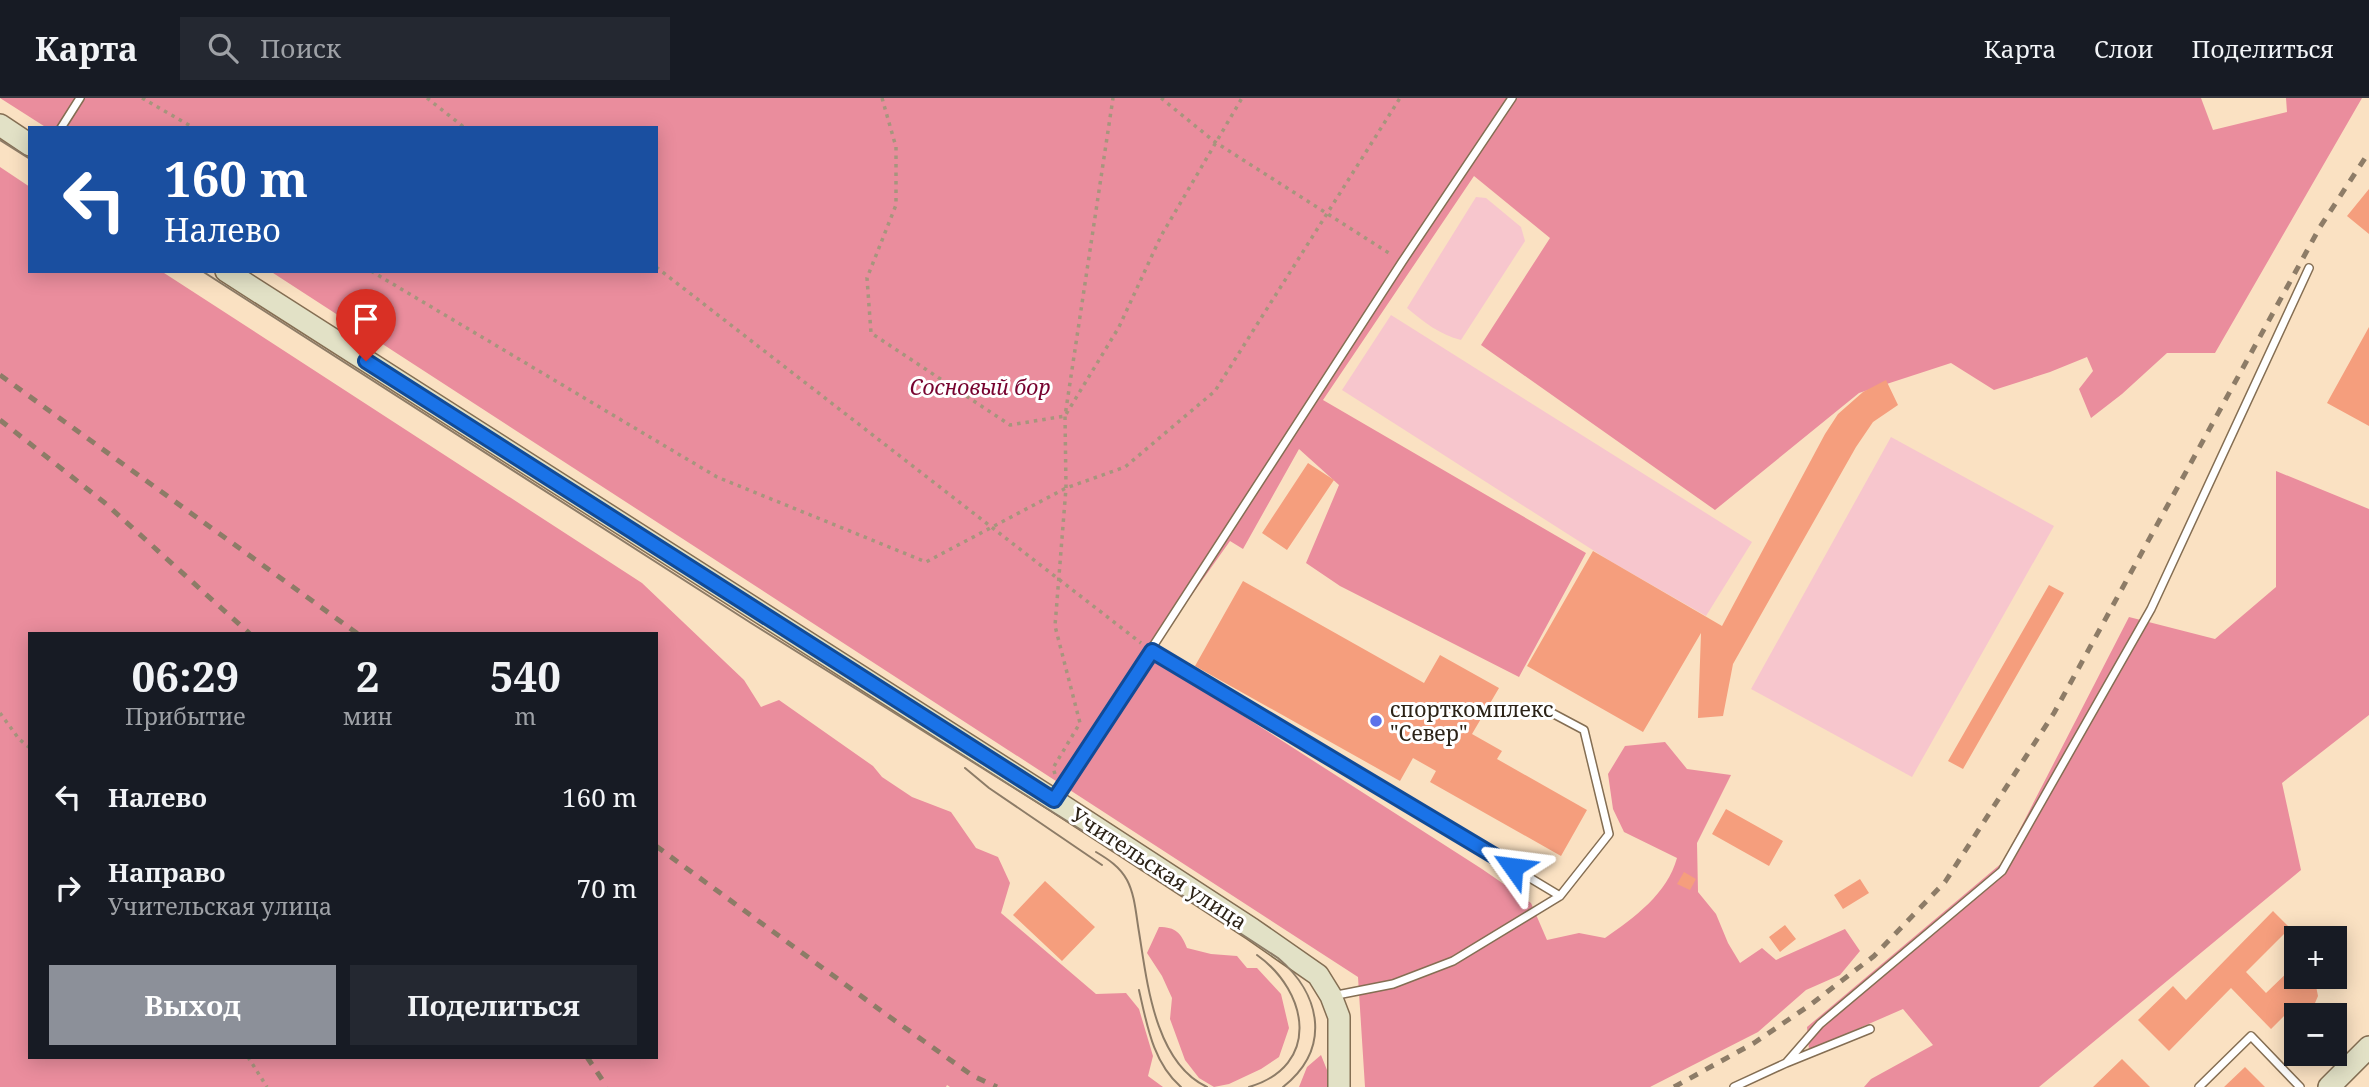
<!DOCTYPE html>
<html lang="ru">
<head>
<meta charset="utf-8">
<style>
	:root { --surface:#171b24; --page:#242831; --text:#f1f3f6; --muted:#9ea1a6; --line:#363941; --accent:#8c9099 }
	body { margin:0; font-family:"Noto Serif",serif; background:var(--page); color:var(--text); height:100vh; display:flex; flex-direction:column; font-size:26px; white-space:nowrap }
	* { box-sizing:border-box; margin:0 }
	p { font-size:23px; color:var(--muted) }
	.icon { flex:none; width:38px; height:38px; fill:none; stroke:currentColor; stroke-width:2; stroke-linecap:round; stroke-linejoin:round }
	.map { position:relative; flex:1; overflow:hidden }
	.drawer { position:absolute; left:28px; top:534px; width:630px; height:427px; display:flex; flex-direction:column; background:var(--surface); border-radius:0px; box-shadow:0 4px 18px #0003 }
	.drawer>* { flex:none }
	.hud { position:absolute; left:28px; top:28px; width:630px; height:147px; border-radius:0px; box-shadow:0 4px 18px #0003; background:#1a4fa0; color:#fff; overflow:hidden }
	.tools { position:absolute; left:2284px; top:828px; display:grid; gap:14px }
	.tools a { display:grid; place-items:center; width:63px; height:63px; border-radius:0px; background:var(--surface); box-shadow:0 4px 18px #0003; font-size:35px }
	.pin { position:absolute; display:grid; place-items:center; width:60px; height:60px; color:#fff; margin:-72px -30px; border-radius:50% 50% 50% 0; rotate:-45deg; box-shadow:0 0 7px #0007 }
	.pin .icon { rotate:45deg }
	.me { position:absolute; width:77px; margin:-38px; rotate:301deg; stroke-linejoin:round; filter:drop-shadow(0 0 5px #0008) }
	.turn { display:flex; align-items:center; gap:24px; height:147px; padding:0 21px; font-size:32px }
	.turn .icon { width:91px; height:91px; stroke-width:2.5 }
	.turn b { display:block; font-size:49px; line-height:60px }
	.eta { display:flex; justify-content:space-evenly; align-items:center; height:119px; text-align:center }
	.eta b { font-size:42px; font-weight:700; line-height:49px }
	.action { display:flex; gap:14px; margin-top:auto; padding:14px 21px }
	.action a { flex:1; height:80px; border-radius:0px; background:var(--accent); color:#fff; font-size:28px; font-weight:700; line-height:80px; text-align:center }
	.action a+a { background:var(--page); color:var(--text) }
	ul { padding:0; list-style:none }
	li { display:flex; align-items:center; gap:21px; height:91px; padding:0 21px }
	li div { flex:1 }
	li b { display:block; font-size:26px }
	li em { font-style:normal }
	header { display:flex; align-items:center; gap:42px; box-sizing:border-box; height:98px; padding:0 35px; background:var(--surface); border-bottom:2px solid var(--line) }
	header strong { font-size:33px }
	nav { display:flex; gap:38px; margin-inline-start:auto; font-size:24px }
	.search { width:490px; height:63px; background:var(--page); display:flex; align-items:center; gap:18px; box-sizing:border-box; padding:0 24px; border-radius:0px; color:var(--muted); font-size:26px }
	.map>svg:first-child { display:block }
	.green { fill:#f7c6cd }
	.forest { fill:#ea8d9d; fill-rule:evenodd }
	.building { fill:#f59e7d }
	.lines { fill:none; stroke-linecap:round; stroke-linejoin:round }
	.service-casing { stroke:#846e53; stroke-width:10 }
	.secondary-casing { stroke:#846e53; stroke-width:24 }
	.path { stroke:#a7957d; stroke-width:3.5; stroke-dasharray:3.5 5; stroke-linecap:butt }
	.service { stroke:#fff; stroke-width:7 }
	.secondary { stroke:#e2e1c6; stroke-width:21 }
	.tram { stroke:#8d7c67; stroke-width:2 }
	.rail { stroke:#8d7c67; stroke-width:5; stroke-dasharray:9 9; stroke-linecap:butt }
	.route-casing { stroke:#114b97; stroke-width:18 }
	.route { stroke:#1a73e8; stroke-width:12 }
	.poi-dot { fill:#5c72e9; stroke:#fff; stroke-width:2.5 }
	.labels { text-anchor:middle; dominant-baseline:central; stroke-width:6; stroke-linejoin:round; paint-order:stroke }
	.park-label { font-size:21px; font-style:italic; fill:#77032f; stroke:#fff }
	.poi-label { font-size:21px; fill:#2c2317; stroke:#fff; text-anchor:start }
	.street-label { font-size:21px; fill:#2c2317; stroke:#fff }
</style>
</head>
<body>
<header>
<strong>Карта</strong>
<div class="search"><svg class="icon" aria-label="search" viewBox="0 0 24 24"><circle cx="10" cy="10" r="6"/><path d="M15 15l6 6"/></svg>Поиск</div>
<nav><a>Карта</a><a>Слои</a><a>Поделиться</a></nav>
</header>
<div class="map">
<svg width="2369" height="989" viewBox="0 0 2369 989">
	<rect width="100%" height="100%" fill="#fae1c2"/>
	<path class="green" d="M 1476,99 L 1486,100 L 1521,129 L 1525,143 L 1461,242 C 1440,237 1424,224 1407,210 Z
		M 1391,217 L 1752,444 L 1706,518 L 1610,463 L 1342,292 Z
		M 1891,339 L 2054,428 L 1912,679 L 1751,591 Z"/>
	<path class="forest" d="M 0,0 L 2201,0 L 2213,32 L 2287,14 L 2286,0 L 2362,0 L 2215,255 L 2167,255 L 2122,296 L 2091,320 L 2079,291 L 2093,273 L 2087,259 L 2050,274 L 1994,292 L 1951,265 L 1859,295 L 1715,412 L 1481,247 L 1550,140 L 1474,78 L 1323,302 L 1586,455 L 1519,579 L 1340,488 L 1306,465 L 1339,387 L 1299,351 L 1243,451 L 1230,443 L 1157,546 L 1153,560 L 1482,771 L 1531,805 L 1547,842 L 1579,835 L 1605,840 C 1635,819 1667,796 1677,760 L 1624,734 L 1613,711 L 1608,676 L 1625,648 L 1665,644 L 1687,671 L 1731,677 L 1697,745 L 1698,794 L 1716,816 L 1728,845 L 1740,865 L 1762,850 L 1776,862 L 1845,831 L 1860,853 L 1840,877 L 1806,892 L 1758,934 L 1650,989 L 1365,989 L 1358,879 L 270,173 L 656,173 L 656,30 L 47,30 Z
		M 0,69 L 30,89 L 30,173 L 161,173 L 642,485 L 744,582 L 761,609 L 779,602 L 873,668 L 882,679 L 912,699 L 951,714 L 976,750 L 998,759 L 1010,785 L 1001,815 L 1096,896 L 1126,895 L 1139,911 L 1153,958 L 1148,978 L 1163,989 L 950,989 L 947,987 L 946,989 L 0,989 ZM 30,536 L 656,536 L 656,959 L 30,959 Z
		M 2276,373 L 2369,411 L 2369,617 L 2282,685 L 2301,772 L 2039,989 L 1864,989 L 1871,981 L 1933,947 L 1903,911 L 1809,952 L 1807,929 L 2003,764 L 2129,519 L 2215,541 L 2276,489 Z
		M 1159,829 C 1176,829 1181,835 1187,850 L 1211,856 L 1237,858 L 1247,870 L 1257,870 L 1281,896 L 1289,930 L 1279,959 L 1261,971 L 1229,986 L 1214,989 L 1199,980 L 1185,962 L 1170,921 L 1172,900 L 1162,878 L 1147,855 Z
		M 1321,957 L 1329,977 L 1329,989 L 1299,989 L 1307,969 Z"/>
	<path class="building" d="M 2369,91 L 2369,136 L 2347,118 Z
		M 2369,229 L 2369,328 L 2327,305 Z
		M 1886,282 L 1898,307 L 1873,324 L 1856,349 L 1733,566 L 1723,618 L 1698,620 L 1701,535 L 1643,634 L 1527,568 L 1593,453 L 1722,528 L 1825,336 L 1838,316 L 1863,294 Z
		M 1308,365 L 1334,382 L 1287,452 L 1262,435 Z
		M 1243,483 L 1424,585 L 1440,557 L 1499,590 L 1472,636 L 1502,653 L 1497,661 L 1587,712 L 1561,758 L 1430,684 L 1436,673 L 1413,660 L 1400,683 L 1195,568 Z
		M 2049,487 L 2064,495 L 1963,671 L 1948,663 Z
		M 1726,711 L 1783,743 L 1769,768 L 1712,736 Z
		M 1684,774 L 1696,781 L 1690,792 L 1677,786 Z
		M 1860,781 L 1869,795 L 1843,811 L 1834,797 Z
		M 1045,783 L 1095,829 L 1062,863 L 1013,817 Z
		M 2273,813 L 2290,830 L 2246,874 L 2266,895 L 2296,866 L 2296,878 L 2326,878 L 2316,888 L 2318,898 L 2315,905 L 2309,908 L 2297,905 L 2271,931 L 2231,890 L 2169,953 L 2138,922 L 2173,888 L 2186,902 Z
		M 1785,827 L 1796,841 L 1780,854 L 1769,839 Z
		M 2122,961 L 2150,989 L 2093,989 Z
		M 2245,969 L 2265,989 L 2224,989 Z"/>
	<g class="lines">
		<g class="service-casing">
			<path id="service" d="M 61,30 L 80,0
				M 1152,553 L 1560,798
				M 1054,701 L 1402,164 L 1512,0
				M 1332,898 L 1393,886 L 1453,863 L 1560,798 L 1609,736 L 1584,632 L 1552,615
				M 1786,965 L 1820,926 L 2002,773 L 2151,511 L 2309,170
				M 1734,989 L 1786,965 L 1870,931
				M 2199,989 L 2251,938 L 2300,989"/>
		</g>
		<g class="secondary-casing">
			<path id="secondary" d="M 0,27 L 30,47
				M 226,173 L 1054,702 L 1252,831 L 1318,877 L 1331,898 L 1339,919 L 1339,989
				M 2329,989 L 2369,949"/>
		</g>
		<path class="path" d="M 142,0 L 194,30
			M 427,0 L 465,30
			M 882,0 L 896,49 L 896,107 L 867,180 L 871,235 L 1010,327 L 1065,318 L 1119,229 L 1161,138 L 1242,0
			M 1161,0 L 1215,44 L 1392,157
			M 656,169 L 1141,545
			M 371,173 L 717,379 L 926,464 L 1066,390 L 1125,369 L 1215,293 L 1400,0
			M 0,615 L 19,641 L 30,650
			M 1055,676 L 1053,670 L 1080,625 L 1055,528 L 1066,390 L 1065,318 L 1113,0
			M 248,959 L 267,989"/>
		<use href="#service" class="service"/>
		<use href="#secondary" class="secondary"/>
		<path class="tram" d="M 0,42 L 30,61
			M 202,173 L 751,525 L 1110,750 L 1278,860 C 1322,897 1331,951 1283,989
			M 965,670 L 989,690 L 1102,767
			M 1096,754 C 1108,761 1120,769 1127,782 C 1135,797 1136,817 1139,834 C 1147,884 1155,965 1207,989
			M 1139,892 C 1147,927 1153,965 1181,989
			M 1249,989 C 1321,968 1309,894 1257,857"/>
		<path class="rail" d="M 0,277 L 358,536
			M 0,322 L 105,405 L 250,536
			M 656,748 L 887,917 L 973,978 L 997,989
			M 587,959 L 607,989
			M 1674,989 L 1754,945 L 1810,907 L 1874,858 L 1945,784 L 2054,615 L 2320,129 L 2369,54"/>
	</g>
	<g class="lines">
		<g class="route-casing">
			<path id="route" d="M 366,263 L 1054,702 L 1152,553 L 1513,769"/>
		</g>
		<use href="#route" class="route"/>
	</g>
	<circle class="poi-dot" cx="1376" cy="623" r="7"/>
	<g class="labels">
		<g class="park-label">
			<text x="980" y="289">Сосновый бор</text>
		</g>
		<g class="poi-label">
			<text x="1390" y="611">спорткомплекс<tspan x="1390" dy="24">"Север"</tspan></text>
		</g>
		<g class="street-label">
			<text transform="translate(1159 770) rotate(33)">Учительская улица</text>
		</g>
	</g>
</svg>
<div class="tools">
<a>+</a>
<a>−</a>
</div>
<div class="pin" style="left:366px;top:263px;background:#d93025"><svg class="icon" aria-label="arrive" viewBox="0 0 24 24"><path d="M6 21V4h12l-3 4 3 4H6"/></svg></div>
<svg class="me" style="left:1513px;top:769px" viewBox="-20 -20 40 40"><path d="M0-17L14 15 0 8-14 15z" fill="#1a73e8" stroke="#fff" stroke-width="4"/></svg>
<div class="hud">
<div class="turn"><svg class="icon" aria-label="left" viewBox="0 0 24 24"><path d="M17 20v-9H6M10 6l-5 5 5 5"/></svg><div><b>160 m</b>Налево</div></div>
</div>
<section class="drawer">
<div class="eta">
<div><b>06:29</b><p>Прибытие</p></div>
<div><b>2</b><p>мин</p></div>
<div><b>540</b><p>m</p></div>
</div>
<ul>
<li><svg class="icon" aria-label="left" viewBox="0 0 24 24"><path d="M17 20v-9H6M10 6l-5 5 5 5"/></svg><div><b>Налево</b></div><em>160 m</em></li>
<li><svg class="icon" aria-label="right" viewBox="0 0 24 24"><path d="M7 20v-9h11M14 6l5 5-5 5"/></svg><div><b>Направо</b><p>Учительская улица</p></div><em>70 m</em></li>
</ul>
<div class="action"><a>Выход</a><a>Поделиться</a></div>
</section>
</div>
</body>
</html>
